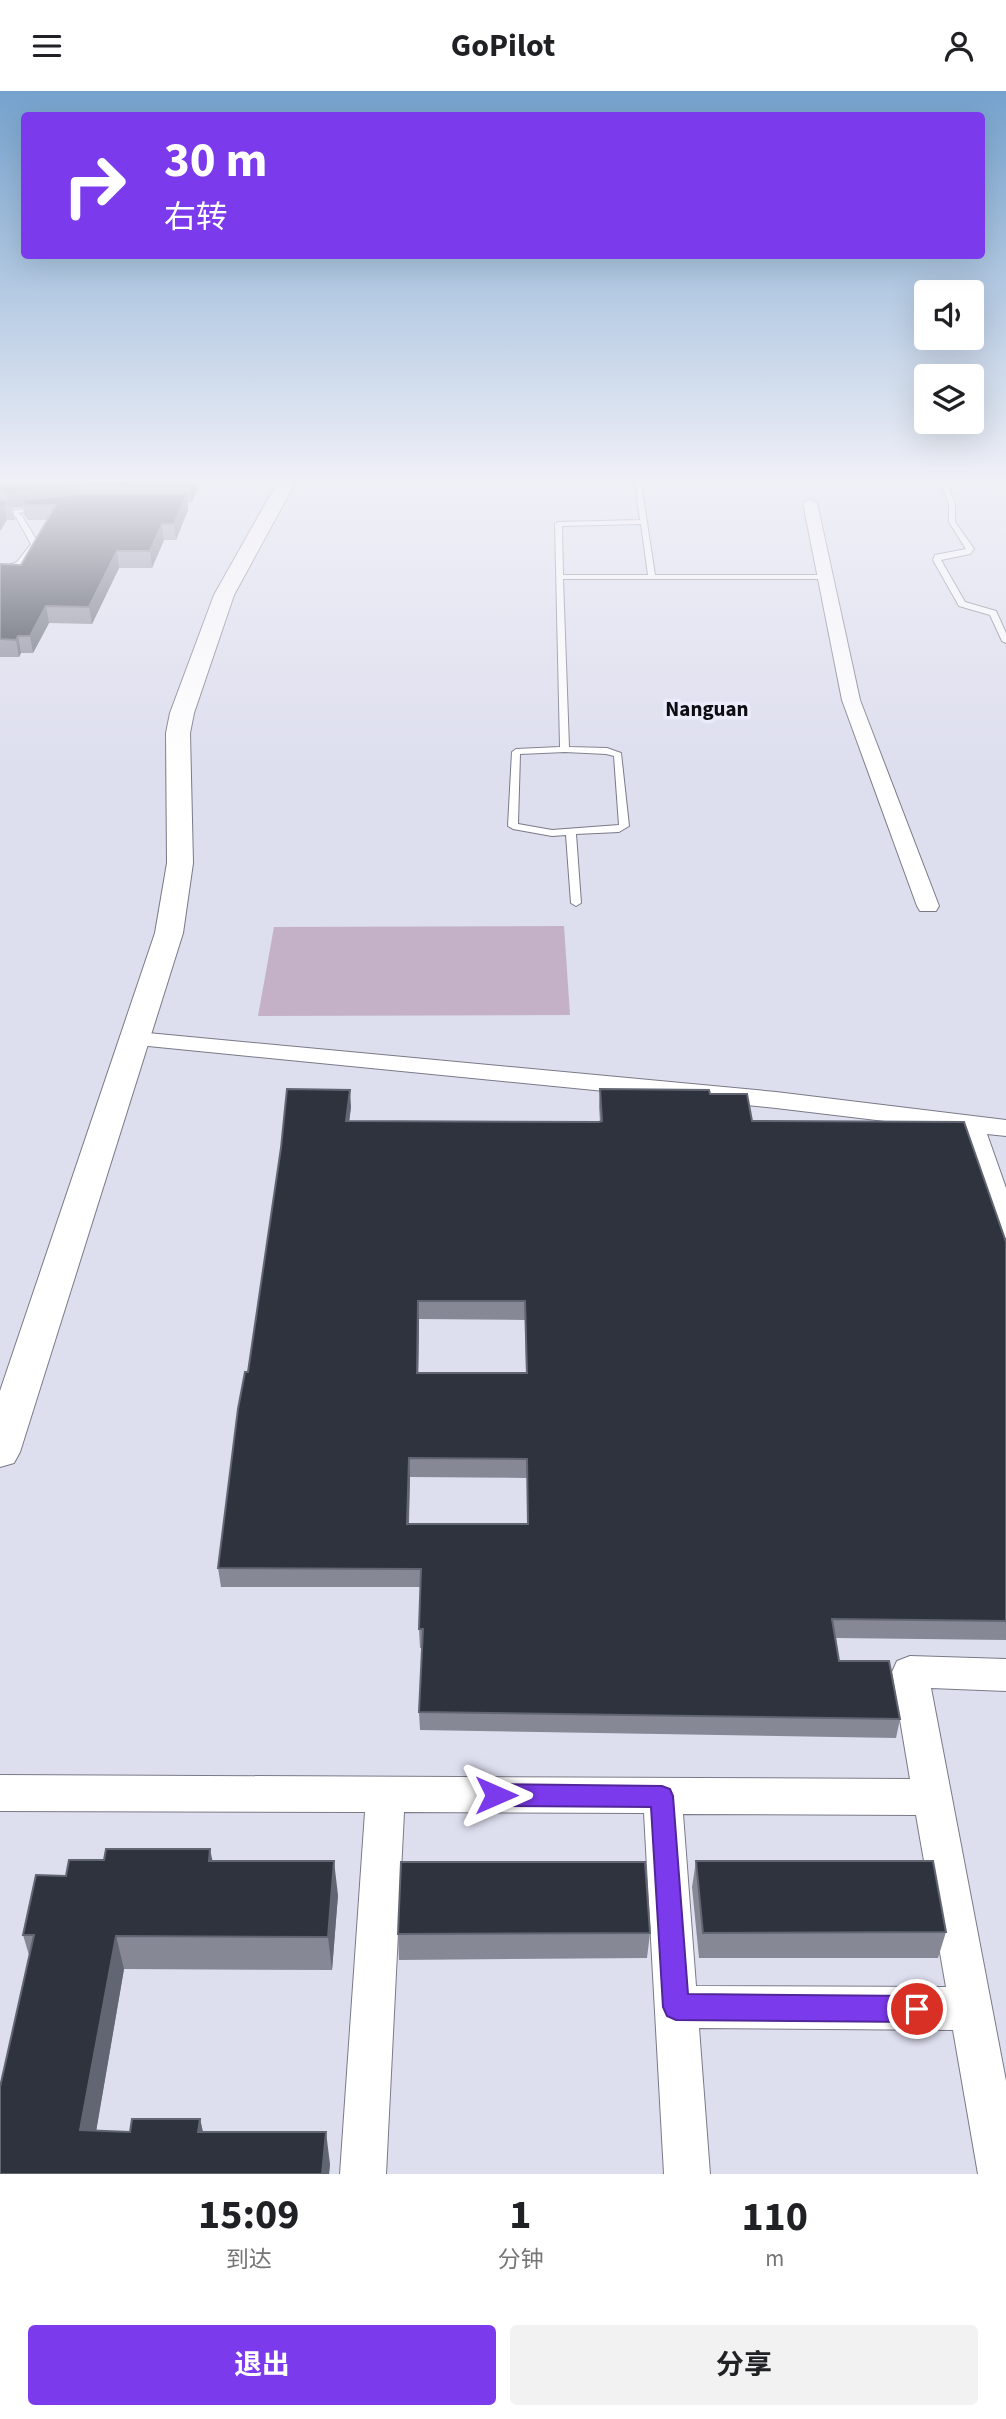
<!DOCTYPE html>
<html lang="zh">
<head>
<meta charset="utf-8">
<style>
	:root { --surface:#fff; --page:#f2f2f2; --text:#202124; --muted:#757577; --accent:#7c3aed }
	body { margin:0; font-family:"Source Sans 3","Noto Sans SC",sans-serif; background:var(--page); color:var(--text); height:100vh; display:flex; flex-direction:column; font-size:26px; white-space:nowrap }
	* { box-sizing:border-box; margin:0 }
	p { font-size:23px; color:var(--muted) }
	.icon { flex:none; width:38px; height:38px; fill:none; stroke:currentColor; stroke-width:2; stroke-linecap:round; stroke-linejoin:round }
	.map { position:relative; height:2083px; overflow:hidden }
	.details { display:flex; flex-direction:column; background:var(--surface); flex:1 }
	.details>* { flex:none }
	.hud { position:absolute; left:21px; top:21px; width:964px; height:147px; border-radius:7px; box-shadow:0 7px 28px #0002; background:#7c3aed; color:#fff; overflow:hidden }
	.tools { position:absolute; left:914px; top:189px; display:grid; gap:14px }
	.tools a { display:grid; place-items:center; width:70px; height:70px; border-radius:7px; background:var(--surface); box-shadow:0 7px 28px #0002; font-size:35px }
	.pin { position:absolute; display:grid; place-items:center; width:60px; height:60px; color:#fff; margin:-30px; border:4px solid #fff; border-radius:50%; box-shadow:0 2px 7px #0007 }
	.me { position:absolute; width:77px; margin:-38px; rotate:90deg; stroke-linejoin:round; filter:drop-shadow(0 0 5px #0008) }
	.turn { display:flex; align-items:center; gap:24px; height:147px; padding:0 28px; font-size:32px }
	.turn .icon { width:91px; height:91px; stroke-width:2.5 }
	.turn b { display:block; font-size:49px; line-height:60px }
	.eta { display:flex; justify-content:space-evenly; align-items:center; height:119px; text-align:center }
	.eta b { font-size:42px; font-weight:700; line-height:49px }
	.button { display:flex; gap:14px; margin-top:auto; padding:14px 28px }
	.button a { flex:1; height:80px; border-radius:7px; background:var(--accent); color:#fff; font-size:28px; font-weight:700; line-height:80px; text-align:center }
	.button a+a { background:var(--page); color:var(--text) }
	header { display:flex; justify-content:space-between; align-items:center; height:91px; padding:0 28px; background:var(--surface); font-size:32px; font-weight:700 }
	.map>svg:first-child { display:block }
	.green { fill:#c4b1c7 }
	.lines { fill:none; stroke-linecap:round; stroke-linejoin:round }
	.service-casing { stroke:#797a88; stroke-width:2 }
	.minor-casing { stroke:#797a88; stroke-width:2 }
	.tertiary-casing { stroke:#797a88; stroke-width:2 }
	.service { fill:#fff; fill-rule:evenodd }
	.minor { fill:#fff; fill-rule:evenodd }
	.tertiary { fill:#fff; fill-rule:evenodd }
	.wall { fill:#868896; fill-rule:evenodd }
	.shaded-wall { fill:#626673 }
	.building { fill:#2e333e; stroke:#626673; stroke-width:2; fill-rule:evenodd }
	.route { fill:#7c3aed; stroke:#51269a; stroke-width:2 }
	.labels { text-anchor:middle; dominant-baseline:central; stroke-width:7; stroke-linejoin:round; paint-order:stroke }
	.far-district-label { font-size:21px; font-weight:bold; fill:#0d0d12; stroke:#eaebfb }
</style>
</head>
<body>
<header><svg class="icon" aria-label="menu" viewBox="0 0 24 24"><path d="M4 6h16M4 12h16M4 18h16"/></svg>GoPilot<svg class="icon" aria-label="person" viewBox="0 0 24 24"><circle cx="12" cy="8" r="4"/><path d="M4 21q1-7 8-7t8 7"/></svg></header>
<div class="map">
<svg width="1006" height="2083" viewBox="0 0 1006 2083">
	<rect width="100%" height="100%" fill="#dddeee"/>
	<path class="green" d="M 564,835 L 570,924 L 258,925 L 274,836 Z"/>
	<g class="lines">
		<g class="service-casing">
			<path id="service" d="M 635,392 L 641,392 L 655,484 L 827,484 L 831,486 L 827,488 L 563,488 L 569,656 L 607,657 L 621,662 L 629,735 L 619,741 L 576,743 L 581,812 L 576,815 L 571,812 L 566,744 L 552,745 L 513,738 L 508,735 L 512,661 L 516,658 L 560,656 L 555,433 L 558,431 L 640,429 ZM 641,433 L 648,484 L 563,484 L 562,435 ZM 565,661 L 606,663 L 614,665 L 619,734 L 552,739 L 518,733 L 520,663 Z
				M 941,392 L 947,392 L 955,413 L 955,431 L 974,458 L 970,463 L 941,469 L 965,511 L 996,520 L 1006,542 L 1006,552 L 1002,550 L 990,524 L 959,515 L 933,469 L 935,464 L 966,458 L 949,431 L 949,413 Z
				M 39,416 L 41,417 L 41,419 L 18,422 L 22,425 L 39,453 L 23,475 L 0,481 L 0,477 L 17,471 L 31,453 L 16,426 L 0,421 L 0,417 L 9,420 Z"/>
		</g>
		<g class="minor-casing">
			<path id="minor" d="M 810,408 L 817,412 L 860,609 L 939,815 L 936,820 L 920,820 L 917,815 L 842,609 L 803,412 Z
				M 137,941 L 776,1001 L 1006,1029 L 1006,1045 L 987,1043 L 1006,1097 L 1006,1147 L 996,1145 L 992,1138 L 960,1039 L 776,1017 L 128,953 L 125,948 L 128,943 Z
				M 910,1565 L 1006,1568 L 1006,1600 L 931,1597 L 1006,1990 L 1006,2083 L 978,2083 L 953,1939 L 699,1937 L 710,2083 L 664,2083 L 644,1722 L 404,1721 L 386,2083 L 340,2083 L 365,1721 L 0,1720 L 0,1684 L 910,1688 L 892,1581 L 897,1570 ZM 683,1723 L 916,1724 L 946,1896 L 696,1895 Z"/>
		</g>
		<g class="tertiary-casing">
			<path id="tertiary" d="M 277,392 L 295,392 L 234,504 L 194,622 L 190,642 L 193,772 L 183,842 L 20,1361 L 14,1372 L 0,1376 L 0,1300 L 155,842 L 167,772 L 166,642 L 170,622 L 214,504 Z"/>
		</g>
		<use href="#service" class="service"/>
		<use href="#minor" class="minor"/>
		<use href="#tertiary" class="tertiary"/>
	</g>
	<path class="wall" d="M 0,392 L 200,392 L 192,411 L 188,411 L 188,419 L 176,449 L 164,449 L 152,477 L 119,477 L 92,533 L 49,532 L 33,562 L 21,562 L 19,566 L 0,566 L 0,473 L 21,474 L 47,429 L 28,429 L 24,424 L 23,416 L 13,417 L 15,429 L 7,429 L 0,440 Z
		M 600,998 L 710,1003 L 752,1030 L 1006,1151 L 1006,1549 L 836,1547 L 839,1570 L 900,1628 L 896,1647 L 420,1639 L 419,1621 L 422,1557 L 420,1557 L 419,1538 L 421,1496 L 221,1496 L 218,1477 L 248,1281 L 351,1016 L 349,1030 L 600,1031 L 599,1015 ZM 419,1228 L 525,1229 L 526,1282 L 418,1282 ZM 410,1386 L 527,1387 L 527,1433 L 409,1433 Z
		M 213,1770 L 338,1804 L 332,1879 L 124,1878 L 96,2040 L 130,2041 L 200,2028 L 203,2041 L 330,2073 L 329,2083 L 0,2083 L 29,1864 L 23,1844 L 66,1785 Z
		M 696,1770 L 946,1841 L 938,1867 L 699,1867 L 692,1796 Z
		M 650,1842 L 647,1867 L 399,1869 L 398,1843 Z"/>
	<path class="shaded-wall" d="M 192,392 L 200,392 L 192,411 L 190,396 Z
		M 79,394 L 81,409 L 22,409 L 23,416 L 13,417 L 12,414 L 9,414 L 7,402 Z
		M 187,403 L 188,419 L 176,449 L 174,433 Z
		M 4,414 L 7,429 L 0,440 L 0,420 Z
		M 162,433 L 164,449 L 152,477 L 150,460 Z
		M 117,460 L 119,477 L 92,533 L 89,516 Z
		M 46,515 L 49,532 L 33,562 L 30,545 Z
		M 18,545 L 21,562 L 19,566 L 16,549 Z
		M 350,999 L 351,1016 L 347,1048 L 346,1030 Z
		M 418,1210 L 419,1228 L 418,1300 L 417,1282 Z
		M 409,1367 L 410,1386 L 408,1451 L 407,1433 Z
		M 210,1758 L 217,1791 L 209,1770 Z
		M 334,1770 L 338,1804 L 332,1879 L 328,1846 Z
		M 116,1845 L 124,1878 L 91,2070 L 80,2039 Z
		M 200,2028 L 207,2060 L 198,2041 Z
		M 326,2041 L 330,2073 L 329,2083 L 322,2083 Z"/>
	<path class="building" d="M 0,392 L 192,392 L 190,396 L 79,394 L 7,402 L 0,400 Z
		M 79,403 L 187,403 L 174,433 L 162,433 L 150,460 L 117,460 L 89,516 L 46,515 L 30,545 L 18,545 L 16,549 L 0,548 L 0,473 L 21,474 L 56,414 L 25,414 L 22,409 Z
		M 0,409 L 12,414 L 4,414 L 0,420 Z
		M 287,998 L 350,999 L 346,1030 L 599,1031 L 602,1030 L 600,998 L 709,999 L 710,1003 L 747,1003 L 752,1030 L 964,1031 L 1006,1151 L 1006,1530 L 832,1528 L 839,1570 L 889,1570 L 900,1628 L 419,1621 L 423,1538 L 419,1538 L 421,1478 L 218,1477 L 238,1318 L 245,1281 L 248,1281 L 281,1057 ZM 418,1210 L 525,1210 L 527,1282 L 417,1282 ZM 409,1367 L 527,1368 L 528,1433 L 407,1433 Z
		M 106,1758 L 210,1758 L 209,1770 L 334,1770 L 328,1846 L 116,1845 L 80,2039 L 130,2041 L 132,2028 L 200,2028 L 198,2041 L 326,2041 L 322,2083 L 0,2083 L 0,1996 L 34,1844 L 23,1844 L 36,1784 L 66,1785 L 69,1769 L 104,1769 Z
		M 696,1770 L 933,1770 L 946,1841 L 703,1842 Z
		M 401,1771 L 645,1771 L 650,1842 L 398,1843 Z"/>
	<linearGradient id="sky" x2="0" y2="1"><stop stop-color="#75a2cd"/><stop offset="0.57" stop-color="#f0f0f7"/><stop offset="1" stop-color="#f0f0f7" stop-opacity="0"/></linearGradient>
	<rect width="1006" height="683" fill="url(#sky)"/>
	<path class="route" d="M 496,1693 L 662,1695 L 670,1698 L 673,1705 L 688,1903 L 917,1905 L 926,1909 L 930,1918 L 926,1927 L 917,1931 L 676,1929 L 667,1925 L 663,1916 L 651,1716 L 496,1715 L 488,1712 L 484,1704 L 488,1697 Z"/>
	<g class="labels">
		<g class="far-district-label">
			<text x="707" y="618">Nanguan</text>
		</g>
	</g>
</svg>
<div class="tools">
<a><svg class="icon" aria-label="sound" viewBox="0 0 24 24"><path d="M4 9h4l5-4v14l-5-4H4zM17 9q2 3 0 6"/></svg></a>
<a><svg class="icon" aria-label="layers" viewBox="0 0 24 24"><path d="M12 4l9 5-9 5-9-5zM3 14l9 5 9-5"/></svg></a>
</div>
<div class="pin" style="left:917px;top:1918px;background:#d93025"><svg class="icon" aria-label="arrive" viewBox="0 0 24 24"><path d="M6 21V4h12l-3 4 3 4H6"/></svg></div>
<svg class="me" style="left:496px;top:1704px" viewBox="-20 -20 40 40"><path d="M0-17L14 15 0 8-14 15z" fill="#7c3aed" stroke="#fff" stroke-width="4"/></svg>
<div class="hud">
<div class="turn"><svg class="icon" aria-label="right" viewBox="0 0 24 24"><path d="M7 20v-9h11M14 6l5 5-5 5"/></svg><div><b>30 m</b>右转</div></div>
</div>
</div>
<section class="details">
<div class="eta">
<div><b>15:09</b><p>到达</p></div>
<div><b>1</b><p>分钟</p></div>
<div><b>110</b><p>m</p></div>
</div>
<div class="button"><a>退出</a><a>分享</a></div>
</section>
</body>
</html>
